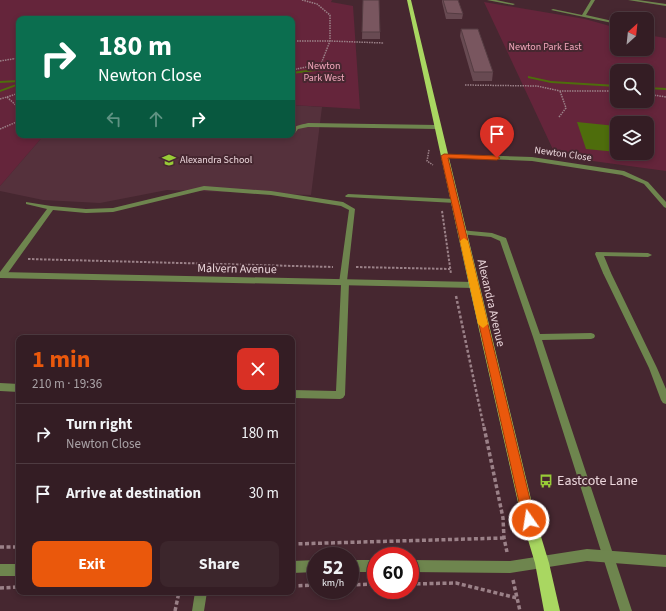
<!DOCTYPE html>
<html lang="en">
<head>
<meta charset="utf-8">
<style>
	:root { --surface:#341d24; --page:#3c262c; --text:#f1f3f6; --muted:#a9a2a6; --line:#4e3b41; --accent:#ea580c }
	body { margin:0; font-family:"Source Sans 3",sans-serif; background:var(--page); color:var(--text); height:100vh; display:flex; flex-direction:column; font-size:15px; white-space:nowrap }
	* { box-sizing:border-box; margin:0 }
	p { font-size:13px; color:var(--muted) }
	.icon { flex:none; width:22px; height:22px; fill:none; stroke:currentColor; stroke-width:2; stroke-linecap:round; stroke-linejoin:round }
	.map { position:relative; flex:1; overflow:hidden }
	.sheet { position:absolute; left:16px; top:335px; width:279px; height:260px; display:flex; flex-direction:column; background:var(--surface); border-radius:8px; box-shadow:0 2px 6px #0003,0 0 0 1px var(--line) }
	.sheet>* { flex:none }
	.top-card { position:absolute; left:16px; top:16px; width:279px; height:122px; border-radius:8px; box-shadow:0 2px 6px #0003,0 0 0 1px var(--line); background:#0b6e4f; color:#fff; overflow:hidden }
	.needle { width:26px; rotate:27deg }
	.fabs { position:absolute; left:610px; top:12px; display:grid; gap:8px }
	.fabs a { display:grid; place-items:center; width:44px; height:44px; border-radius:8px; background:var(--surface); box-shadow:0 2px 6px #0003,0 0 0 1px var(--line); font-size:20px }
	.speed { position:absolute; left:307px; top:547px; display:flex; gap:8px; font-size:20px; font-weight:700; text-align:center }
	.speed>* { display:grid; place-content:center; width:52px; height:52px; border-radius:50%; background:var(--surface); box-shadow:0 2px 6px #0003,0 0 0 1px var(--line); line-height:1 }
	.speed small { font-size:10px; font-weight:400 }
	.speed .limit { border:6px solid #d22; background:#fff; color:#111 }
	.pin { position:absolute; display:grid; place-items:center; width:34px; height:34px; color:#fff; margin:-41px -17px; border-radius:50% 50% 50% 0; rotate:-45deg; box-shadow:0 0 4px #0007 }
	.pin .icon { rotate:45deg }
	.me { position:absolute; width:44px; margin:-22px; rotate:347deg; stroke-linejoin:round; filter:drop-shadow(0 0 3px #0008) }
	.turn { display:flex; align-items:center; gap:14px; height:84px; padding:0 16px; font-size:18px }
	.turn .icon { width:52px; height:52px; stroke-width:2.5 }
	.turn b { display:block; font-size:28px; line-height:34px }
	.lanes { display:flex; align-items:center; height:38px; padding:0 16px; background:#0003; justify-content:center; gap:20px; direction:ltr }
	.lanes .off { opacity:.35 }
	.round { display:grid; place-items:center; flex:none; width:42px; height:42px; border-radius:8px; background:var(--page) }
	.overview { display:flex; align-items:center; justify-content:space-between; height:68px; padding:0 16px }
	h1 { font-size:24px; font-weight:700; line-height:30px; color:var(--accent) }
	.primary-button { display:flex; gap:8px; margin-top:auto; padding:8px 16px }
	.primary-button a { flex:1; height:46px; border-radius:8px; background:var(--accent); color:#fff; font-size:16px; font-weight:700; line-height:46px; text-align:center }
	.primary-button a+a { background:var(--page); color:var(--text) }
	ul { padding:0; list-style:none }
	li { display:flex; align-items:center; gap:12px; height:60px; padding:0 16px; border-top:1px solid var(--line) }
	li div { flex:1 }
	li b { display:block; font-size:15px }
	li em { font-style:normal }
	.map>svg:first-child { display:block }
	.built { fill:#55313c }
	.green { fill:#65253b; fill-rule:evenodd }
	.water { fill:#4e6d0c }
	.lines { fill:none; stroke-linecap:round; stroke-linejoin:round }
	.stream { fill:#4e6d0c; fill-rule:evenodd }
	.path-far3 { stroke:#9b8188; stroke-width:1.5; stroke-dasharray:1.5 1; stroke-linecap:butt }
	.path-far2 { stroke:#9b8188; stroke-width:2; stroke-dasharray:2.5 1.5; stroke-linecap:butt }
	.path-far1 { stroke:#9b8188; stroke-width:2.5; stroke-dasharray:3 2; stroke-linecap:butt }
	.path { stroke:#9b8188; stroke-width:3.5; stroke-dasharray:4 2.5; stroke-linecap:butt }
	.lane { fill:#6e854e; fill-rule:evenodd }
	.street { fill:#6e854e; fill-rule:evenodd }
	.primary { fill:#a9d761; fill-rule:evenodd }
	.wall { fill:#684a52 }
	.building { fill:#79565f; stroke:#553c42 }
	.route { fill:#ea580c; stroke:#983908 }
	.slow { fill:#f59e0b }
	.labels { text-anchor:middle; dominant-baseline:central; stroke-width:4; stroke-linejoin:round; paint-order:stroke }
	.far-park-label { font-size:10px; fill:#f3a8bc; stroke:#462730 }
	.far-street-label { font-size:10px; fill:#ecd7dc; stroke:#462730 }
	.far-poi-label { font-size:10px; fill:#ecd7dc; stroke:#462730; text-anchor:start }
	.street-label { font-size:12px; fill:#ecd7dc; stroke:#462730 }
	.near-poi-label { font-size:14px; fill:#ecd7dc; stroke:#462730; text-anchor:start }
</style>
</head>
<body>
<div class="map">
<svg width="666" height="611" viewBox="0 0 666 611">
	<rect width="100%" height="100%" fill="#462730"/>
	<path class="built" d="M 292,105 L 322,107 L 311,195 L 167,190 L 100,203 L 43,200 L 0,191 L 0,186 L 44,135 L 292,135 Z"/>
	<path class="green" d="M 0,0 L 332,0 L 331,2 L 353,6 L 360,109 L 292,105 L 292,19 L 19,19 L 19,135 L 44,135 L 0,186 Z
		M 484,2 L 585,19 L 617,28 L 617,49 L 647,49 L 647,35 L 666,38 L 666,171 L 556,156 ZM 617,71 L 647,71 L 647,101 L 617,101 ZM 617,123 L 647,123 L 647,153 L 617,153 Z"/>
	<path class="water" d="M 577,122 L 616,126 L 617,128 L 617,152 L 586,149 Z"/>
	<g class="lines">
		<path class="stream" d="M 330,67 L 332,68 L 331,69 L 292,74 L 292,72 Z
			M 528,76 L 551,81 L 617,85 L 617,87 L 551,83 L 528,78 Z
			M 19,80 L 19,82 L 0,83 L 0,81 Z
			M 19,83 L 19,85 L 0,92 L 0,90 Z
			M 647,87 L 666,88 L 666,90 L 647,89 Z"/>
		<path class="path-far3" d="M 302,0 L 317,4 L 330,15 L 330,41 L 384,43
			M 292,41 L 330,41 L 321,64 L 292,70
			M 0,61 L 19,58
			M 465,85 L 537,86 L 560,91 L 617,91
			M 647,94 L 666,97
			M 7,97 L 19,93
			M 0,99 L 7,97 L 19,108
			M 559,117 L 566,108 L 560,91
			M 0,129 L 19,121
			M 429,150 L 427,161 L 433,165"/>
		<path class="path-far2" d="M 442,211 L 451,274
			M 28,259 L 333,267
			M 356,267 L 450,269"/>
		<path class="path-far1" d="M 456,296 L 484,428"/>
		<path class="path" d="M 484,427 L 503,518 L 504,538 L 507,552
			M 292,544 L 504,538
			M 0,547 L 19,547
			M 513,580 L 520,611
			M 410,584 L 456,583 L 517,598
			M 350,585 L 376,584
			M 292,586 L 316,585
			M 0,588 L 19,587
			M 175,611 L 179,592"/>
		<path class="lane" d="M 487,0 L 496,0 L 515,4 L 513,5 Z
			M 591,0 L 595,0 L 586,15 L 617,22 L 617,24 L 551,10 L 553,9 L 582,15 Z
			M 308,123 L 437,125 L 440,127 L 437,129 L 308,127 L 298,129 L 295,133 L 292,133 C 292,125 301,125 308,123 Z
			M 204,186 L 271,191 L 343,202 L 355,209 L 347,281 L 349,283 L 345,395 L 343,398 L 340,399 L 292,398 L 292,390 L 336,391 L 341,285 L 339,283 L 349,210 L 341,206 L 271,195 L 204,190 L 113,212 L 86,213 L 53,210 L 5,277 L 0,277 L 0,272 L 47,209 L 26,204 L 26,202 L 51,206 L 86,209 L 113,208 Z
			M 460,230 L 492,233 L 506,238 L 540,334 L 591,333 L 594,334 L 595,336 L 594,338 L 591,339 L 542,340 L 632,611 L 620,611 L 533,337 L 500,241 L 491,237 L 460,234 L 459,232 Z
			M 596,252 L 648,253 L 652,255 L 648,257 L 604,256 L 611,273 L 607,276 L 603,273 L 595,254 Z
			M 0,383 L 19,384 L 19,392 L 0,391 Z"/>
		<path class="street" d="M 628,0 L 638,0 L 666,4 L 666,6 Z
			M 444,154 L 532,157 L 624,171 L 648,182 L 666,202 L 666,208 L 664,207 L 644,184 L 622,175 L 532,161 L 442,157 L 441,156 Z
			M 348,194 L 455,199 L 458,201 L 455,203 L 346,197 L 345,196 Z
			M 607,270 L 611,273 L 657,368 L 666,389 L 666,404 L 663,403 L 661,400 L 649,368 L 603,273 Z
			M 0,272 L 474,282 L 478,285 L 474,288 L 0,278 Z
			M 587,549 L 666,555 L 666,567 L 587,561 L 510,573 L 410,572 L 410,560 L 510,561 Z
			M 316,560 L 316,572 L 292,573 L 292,561 Z
			M 350,560 L 376,560 L 376,572 L 350,572 Z
			M 0,564 L 19,564 L 19,576 L 0,576 Z
			M 195,592 L 207,592 L 204,611 L 192,611 Z"/>
		<path class="primary" d="M 407,0 L 411,0 L 536,520 L 549,563 L 560,611 L 544,611 L 535,563 L 522,520 L 469,285 Z"/>
	</g>
	<path class="wall" d="M 363,0 L 380,32 L 380,39 L 362,39 Z
		M 442,0 L 458,0 L 463,14 L 462,19 L 446,19 L 442,2 Z
		M 461,29 L 493,72 L 492,81 L 473,81 L 460,36 Z"/>
	<path class="building" d="M 363,0 L 379,0 L 380,32 L 362,32 Z
		M 443,0 L 458,0 L 463,14 L 447,13 Z
		M 461,29 L 478,29 L 493,72 L 474,72 Z"/>
	<path class="route" d="M 444,154 L 497,156 L 500,158 L 497,160 L 448,158 L 535,520 L 533,524 L 529,526 L 525,524 L 523,520 L 441,156 Z"/>
	<path class="slow" d="M 464,238 L 468,241 L 488,324 L 483,328 L 478,324 L 460,241 Z"/>
	<defs>
		<g id="school-bare" transform="scale(1.08)"><path d="M0-5L7-2L0 1L-7-2ZM-4 1L0 2.5L4 1V4Q0 6-4 4Z" fill="#98cb37" stroke="#462730" stroke-width="2.5" paint-order="stroke"/></g>
		<g id="bus-bare" transform="scale(1.08)"><path d="M-5-6H5V4H4V6H2V4H-2V6H-4V4H-5ZM-3.5-4V0h7V-4ZM-3.5 1.2v1.5H-2V1.2ZM2 1.2v1.5H3.5V1.2Z" fill="#98cb37" stroke="#462730" stroke-width="2.5" paint-order="stroke"/></g>
	</defs>
	<g fill-rule="evenodd">
		<use href="#school-bare" x="169" y="160"/>
		<use href="#bus-bare" x="546" y="481"/>
	</g>
	<g class="labels">
		<g class="far-park-label">
			<text x="545" y="47">Newton Park East</text>
			<text x="324" y="66">Newton<tspan x="324" dy="12">Park West</tspan></text>
		</g>
		<g class="far-street-label">
			<text transform="translate(563 154) rotate(8)">Newton Close</text>
		</g>
		<g class="far-poi-label">
			<text x="180" y="160">Alexandra School</text>
		</g>
		<g class="street-label">
			<text transform="translate(237 269) rotate(1)">Malvern Avenue</text>
			<text transform="translate(491 303) rotate(77)">Alexandra Avenue</text>
		</g>
		<g class="near-poi-label">
			<text x="557" y="481">Eastcote Lane</text>
		</g>
	</g>
</svg>
<div class="fabs">
<a><svg class="needle" viewBox="-14 -14 28 28"><path d="M0-13l5 13h-10z" fill="#e53935"/><path d="M0 13l5-13h-10z" fill="#a9a2a6"/></svg></a>
<a><svg class="icon" aria-label="search" viewBox="0 0 24 24"><circle cx="10" cy="10" r="6"/><path d="M15 15l6 6"/></svg></a>
<a><svg class="icon" aria-label="layers" viewBox="0 0 24 24"><path d="M12 4l9 5-9 5-9-5zM3 14l9 5 9-5"/></svg></a>
</div>
<div class="speed"><div>52<small>km/h</small></div><div class="limit">60</div></div>
<div class="pin" style="left:497px;top:158px;background:#d93025"><svg class="icon" aria-label="arrive" viewBox="0 0 24 24"><path d="M6 21V4h12l-3 4 3 4H6"/></svg></div>
<svg class="me" style="left:529px;top:520px" viewBox="-20 -20 40 40"><circle r="17" fill="#ea580c" stroke="#fff" stroke-width="3"/><path d="M0-11L8 9 0 5-8 9z" fill="#fff"/></svg>
<div class="top-card">
<div class="turn"><svg class="icon" aria-label="right" viewBox="0 0 24 24"><path d="M7 20v-9h11M14 6l5 5-5 5"/></svg><div><b>180 m</b>Newton Close</div></div>
<div class="lanes"><svg class="icon off" aria-label="left" viewBox="0 0 24 24"><path d="M17 20v-9H6M10 6l-5 5 5 5"/></svg><svg class="icon off" aria-label="ahead" viewBox="0 0 24 24"><path d="M12 20V5M6 11l6-6 6 6"/></svg><svg class="icon" aria-label="right" viewBox="0 0 24 24"><path d="M7 20v-9h11M14 6l5 5-5 5"/></svg></div>
</div>
<section class="sheet">
<div class="overview"><div><h1>1 min</h1><p>210 m · 19:36</p></div><a class="round" style="background:#d93025;color:#fff"><svg class="icon" aria-label="close" viewBox="0 0 24 24"><path d="M6 6l12 12M18 6L6 18"/></svg></a></div>
<ul>
<li><svg class="icon" aria-label="right" viewBox="0 0 24 24"><path d="M7 20v-9h11M14 6l5 5-5 5"/></svg><div><b>Turn right</b><p>Newton Close</p></div><em>180 m</em></li>
<li><svg class="icon" aria-label="arrive" viewBox="0 0 24 24"><path d="M6 21V4h12l-3 4 3 4H6"/></svg><div><b>Arrive at destination</b></div><em>30 m</em></li>
</ul>
<div class="primary-button"><a>Exit</a><a>Share</a></div>
</section>
</div>
</body>
</html>
